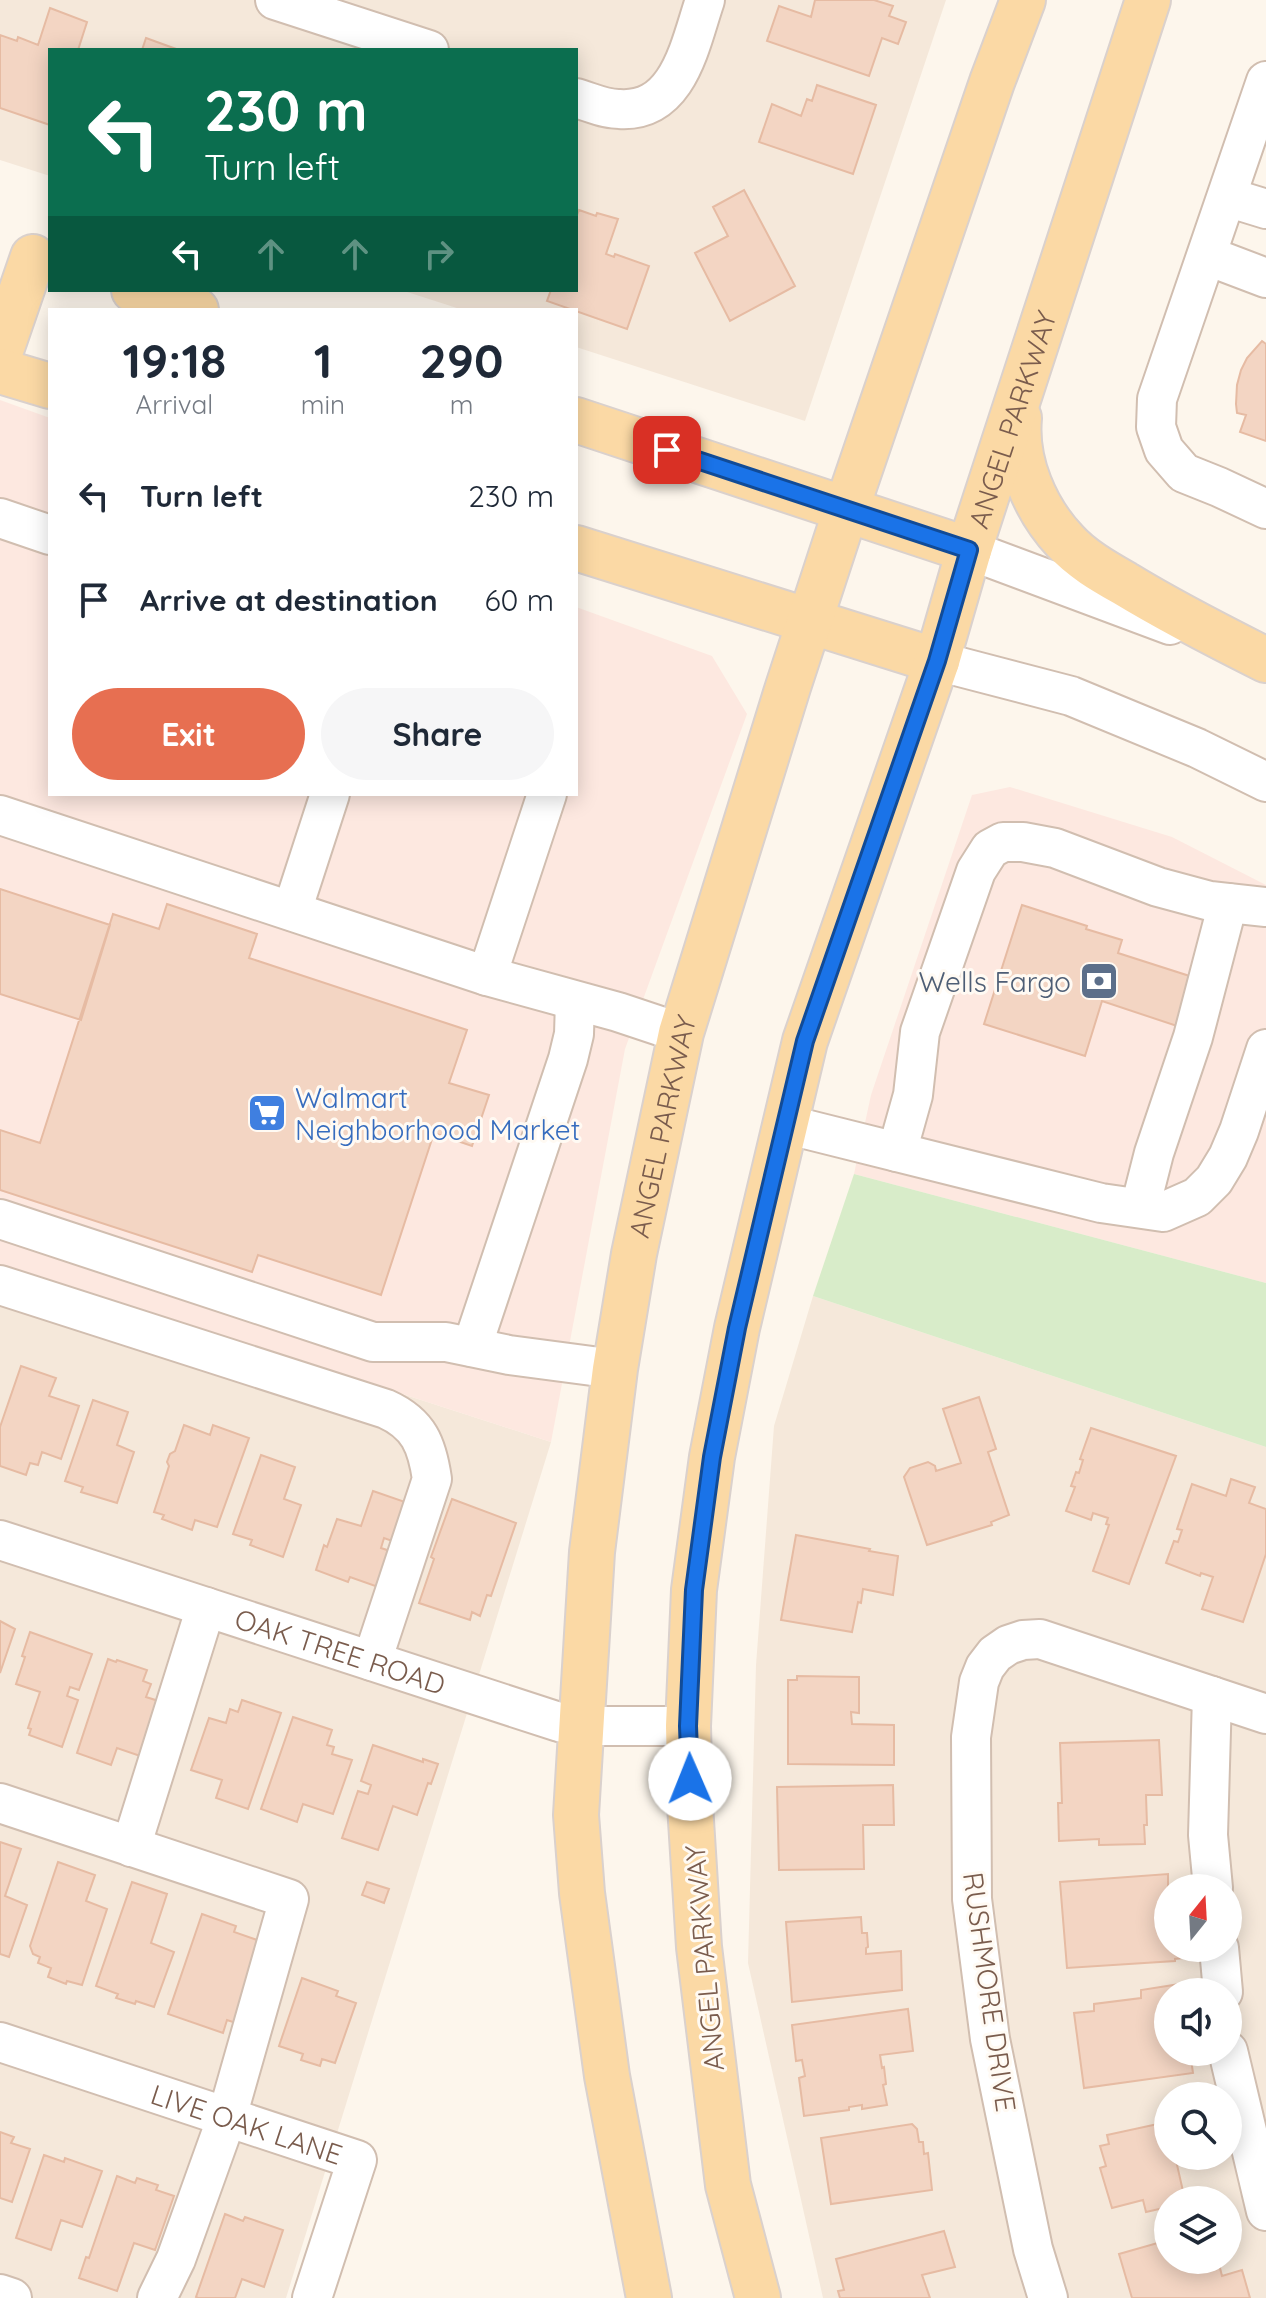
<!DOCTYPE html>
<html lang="en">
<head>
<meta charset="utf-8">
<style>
	:root { --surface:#fff; --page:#f6f6f7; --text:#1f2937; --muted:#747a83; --accent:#e76f51 }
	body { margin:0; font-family:Quicksand,sans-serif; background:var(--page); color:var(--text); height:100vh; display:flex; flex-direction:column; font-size:30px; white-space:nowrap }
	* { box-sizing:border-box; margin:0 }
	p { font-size:26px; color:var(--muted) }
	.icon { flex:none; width:44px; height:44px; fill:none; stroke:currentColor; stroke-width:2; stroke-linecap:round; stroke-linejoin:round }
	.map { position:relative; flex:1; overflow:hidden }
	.details { position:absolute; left:48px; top:308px; width:530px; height:488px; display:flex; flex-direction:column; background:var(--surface); border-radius:0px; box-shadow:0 4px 20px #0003 }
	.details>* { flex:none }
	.hud { position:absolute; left:48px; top:48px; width:530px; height:244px; border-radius:0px; box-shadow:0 4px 20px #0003; background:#0b6e4f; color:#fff; overflow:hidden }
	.needle { width:52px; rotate:18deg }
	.controls { position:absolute; left:1154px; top:1874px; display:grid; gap:16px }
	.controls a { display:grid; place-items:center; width:88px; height:88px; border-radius:50%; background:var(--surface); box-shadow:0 4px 20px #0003; font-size:40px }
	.pin { position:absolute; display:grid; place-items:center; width:68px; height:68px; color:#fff; margin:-34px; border-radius:16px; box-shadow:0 4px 12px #0006 }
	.me { position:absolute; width:88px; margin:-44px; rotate:359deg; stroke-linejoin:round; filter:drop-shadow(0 0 6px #0008) }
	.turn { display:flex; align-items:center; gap:28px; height:168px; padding:0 24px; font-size:36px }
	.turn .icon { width:104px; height:104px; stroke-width:2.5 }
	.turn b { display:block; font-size:56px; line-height:68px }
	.lanes { display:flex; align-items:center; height:76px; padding:0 24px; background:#0003; justify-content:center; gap:40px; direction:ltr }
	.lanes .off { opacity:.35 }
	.eta { display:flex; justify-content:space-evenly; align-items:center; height:136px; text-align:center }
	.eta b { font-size:48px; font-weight:700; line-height:56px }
	.cta { display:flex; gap:16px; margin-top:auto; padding:16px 24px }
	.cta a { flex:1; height:92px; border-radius:48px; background:var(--accent); color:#fff; font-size:32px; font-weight:700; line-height:92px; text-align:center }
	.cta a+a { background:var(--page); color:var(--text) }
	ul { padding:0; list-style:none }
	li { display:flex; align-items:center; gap:24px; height:104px; padding:0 24px }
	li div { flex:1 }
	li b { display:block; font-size:30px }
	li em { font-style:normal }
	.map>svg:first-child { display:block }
	.residential { fill:#f5e8da; fill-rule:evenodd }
	.commercial { fill:#fde8e0 }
	.green { fill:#d8ecc9 }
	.building { fill:#f3d5c3; stroke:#e6bba3; stroke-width:2 }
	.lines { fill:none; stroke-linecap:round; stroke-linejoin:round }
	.minor-casing { stroke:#d1beb0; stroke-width:42 }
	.major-casing { stroke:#dad1cd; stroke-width:48 }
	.minor { stroke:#fff; stroke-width:38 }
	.major { stroke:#fbd9a5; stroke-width:44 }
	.route-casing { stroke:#114b97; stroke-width:20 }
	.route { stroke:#1a73e8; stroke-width:14 }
	.labels { text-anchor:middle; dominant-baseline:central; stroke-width:6; stroke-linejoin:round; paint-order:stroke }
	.street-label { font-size:28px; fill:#7a5c4d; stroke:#fffaf3 }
	.service-label { font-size:28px; fill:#4e5e75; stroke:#fffaf3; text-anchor:end }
	.shop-label { font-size:28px; fill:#366cbe; stroke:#fffaf3; text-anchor:start }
</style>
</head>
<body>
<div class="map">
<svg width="1266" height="2298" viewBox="0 0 1266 2298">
	<rect width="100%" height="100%" fill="#fdf6ec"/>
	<path class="residential" d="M 0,0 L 946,0 L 805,421 L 576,347 L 576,310 L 463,310 L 401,290 L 576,290 L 576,50 L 50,50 L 50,176 L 0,160 Z
		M 0,1264 L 551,1442 L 286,2298 L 0,2298 Z
		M 813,1296 L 1266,1447 L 1266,2298 L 823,2298 L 748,1963 L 756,1665 L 774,1426 ZM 1168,1888 L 1228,1888 L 1228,1948 L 1168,1948 ZM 1168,1992 L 1228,1992 L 1228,2052 L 1168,2052 ZM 1168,2096 L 1228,2096 L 1228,2156 L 1168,2156 ZM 1168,2200 L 1228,2200 L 1228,2260 L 1168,2260 Z"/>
	<path class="commercial" d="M 0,400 L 50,418 L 50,794 L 576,794 L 576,607 L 712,656 L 747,714 L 625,1049 L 551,1442 L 0,1264 Z
		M 1010,787 L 1172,837 L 1266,885 L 1266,1283 L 854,1174 L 871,1095 L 972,795 Z"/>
	<path class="green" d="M 854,1174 L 1266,1283 L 1266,1447 L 813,1296 Z"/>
	<path class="building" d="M 815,0 L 874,0 L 893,6 L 889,16 L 906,22 L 898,44 L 882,38 L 869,76 L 767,41 L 779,6 L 811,17 Z
		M 50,8 L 87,22 L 78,50 L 50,50 L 50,125 L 0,108 L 0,35 L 17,41 L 18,37 L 38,45 Z
		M 146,38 L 179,50 L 142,50 Z
		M 817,85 L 876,105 L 853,174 L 759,142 L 772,104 L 801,116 L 807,99 L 812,101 Z
		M 744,190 L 795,286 L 730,321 L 695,253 L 728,236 L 713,207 Z
		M 579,210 L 596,216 L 597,213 L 618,219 L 606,254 L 614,257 L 615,254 L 649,266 L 627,329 L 547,301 L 551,290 L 576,290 L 576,217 Z
		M 1262,341 L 1266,344 L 1266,441 L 1240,432 L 1246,415 L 1237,413 L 1236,404 L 1237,385 L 1241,370 L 1247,358 Z
		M 0,889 L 110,925 L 81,1020 L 0,994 Z
		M 167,904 L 257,934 L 249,958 L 467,1030 L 449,1083 L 489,1095 L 472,1146 L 434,1133 L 381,1295 L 258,1255 L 252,1272 L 0,1190 L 0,1130 L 40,1143 L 113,914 L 159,929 Z
		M 1022,905 L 1087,926 L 1086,929 L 1122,940 L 1118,953 L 1202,980 L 1186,1029 L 1102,1001 L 1085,1056 L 984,1024 Z
		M 21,1366 L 56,1378 L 49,1396 L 79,1406 L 61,1459 L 42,1452 L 38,1465 L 30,1463 L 26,1475 L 0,1466 L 0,1427 Z
		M 979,1397 L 996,1449 L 988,1452 L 1009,1515 L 991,1522 L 992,1525 L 927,1545 L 904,1477 L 910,1468 L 928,1462 L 935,1466 L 936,1471 L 961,1463 L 943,1409 Z
		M 93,1400 L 128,1412 L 117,1445 L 134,1452 L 117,1503 L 81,1492 L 83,1487 L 65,1481 Z
		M 184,1425 L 210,1435 L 213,1425 L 249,1438 L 217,1527 L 195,1520 L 192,1530 L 162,1519 L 164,1515 L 154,1512 L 169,1466 L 167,1462 L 170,1454 L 175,1451 Z
		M 1091,1428 L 1176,1456 L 1129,1584 L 1093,1571 L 1109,1525 L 1106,1524 L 1108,1518 L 1093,1513 L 1091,1520 L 1066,1511 L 1075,1487 L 1071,1486 L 1076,1472 L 1079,1473 L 1083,1460 L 1080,1459 Z
		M 261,1455 L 295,1467 L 284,1499 L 301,1505 L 283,1557 L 250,1545 L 252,1540 L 233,1534 Z
		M 1231,1479 L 1255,1487 L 1249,1503 L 1266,1509 L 1266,1554 L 1243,1622 L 1202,1609 L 1213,1577 L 1201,1573 L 1200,1576 L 1166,1563 L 1174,1541 L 1178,1542 L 1182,1530 L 1177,1529 L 1192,1484 L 1226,1496 Z
		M 373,1491 L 408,1503 L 395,1542 L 384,1538 L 381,1548 L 393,1552 L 381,1588 L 350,1577 L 348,1582 L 316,1570 L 324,1545 L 327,1547 L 337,1519 L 361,1526 Z
		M 452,1499 L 516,1523 L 491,1596 L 487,1595 L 480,1616 L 472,1612 L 470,1620 L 419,1603 L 434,1559 L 431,1557 Z
		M 796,1535 L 870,1549 L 869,1551 L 898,1556 L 893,1595 L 863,1589 L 861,1603 L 858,1602 L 852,1632 L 781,1620 Z
		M 0,1621 L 15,1629 L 0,1673 Z
		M 30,1632 L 92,1654 L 79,1690 L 70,1687 L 67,1696 L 78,1700 L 62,1747 L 29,1735 L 31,1729 L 28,1728 L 40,1692 L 16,1684 L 25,1657 L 22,1656 Z
		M 108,1659 L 116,1662 L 117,1660 L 147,1670 L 143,1681 L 151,1684 L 146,1697 L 165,1703 L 146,1758 L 117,1748 L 111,1765 L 77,1753 Z
		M 797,1676 L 859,1677 L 859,1713 L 851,1712 L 852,1724 L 894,1725 L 894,1765 L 788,1764 L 788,1680 L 797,1680 Z
		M 242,1700 L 281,1713 L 248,1809 L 216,1798 L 222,1780 L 191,1770 L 209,1718 L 226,1723 L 230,1709 L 238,1712 Z
		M 293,1717 L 332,1730 L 327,1745 L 334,1747 L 332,1754 L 352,1760 L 333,1814 L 303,1804 L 297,1822 L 261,1809 Z
		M 1159,1740 L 1162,1795 L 1146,1795 L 1147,1825 L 1144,1825 L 1145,1844 L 1099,1845 L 1099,1839 L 1059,1841 L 1058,1803 L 1062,1803 L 1060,1743 Z
		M 373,1745 L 423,1762 L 423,1759 L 438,1764 L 431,1784 L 428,1783 L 417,1815 L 393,1806 L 378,1850 L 342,1838 L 358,1791 L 368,1794 L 371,1785 L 361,1781 Z
		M 893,1785 L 894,1825 L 863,1825 L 864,1869 L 779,1870 L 777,1787 Z
		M 0,1842 L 21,1849 L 5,1896 L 27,1905 L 9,1957 L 0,1954 Z
		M 58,1862 L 95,1875 L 86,1901 L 107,1909 L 82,1985 L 67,1981 L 66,1984 L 48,1977 L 51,1968 L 38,1963 L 40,1957 L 33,1954 L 30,1946 Z
		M 1168,1874 L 1168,1948 L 1190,1948 L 1190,1957 L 1175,1959 L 1175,1961 L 1067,1968 L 1060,1882 Z
		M 132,1882 L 167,1894 L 151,1943 L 174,1952 L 154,2007 L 136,2001 L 135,2004 L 116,1998 L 118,1994 L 96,1986 Z
		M 367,1882 L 389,1889 L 384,1903 L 362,1895 Z
		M 202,1914 L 236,1926 L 234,1932 L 260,1941 L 239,2024 L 227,2020 L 223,2033 L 168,2014 Z
		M 861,1917 L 862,1933 L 867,1933 L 868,1947 L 866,1948 L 866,1954 L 901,1951 L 902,1990 L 792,2002 L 786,1922 Z
		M 302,1978 L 338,1991 L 336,1996 L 356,2003 L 335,2063 L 322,2059 L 320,2066 L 301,2060 L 303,2054 L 279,2046 Z
		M 1180,1984 L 1181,1992 L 1168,1992 L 1168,2052 L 1190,2052 L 1193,2073 L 1084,2088 L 1074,2013 L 1094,2011 L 1094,2004 L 1141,1998 L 1141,1990 Z
		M 908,2009 L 913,2051 L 880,2055 L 882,2068 L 884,2067 L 886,2084 L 883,2085 L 887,2105 L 862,2109 L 862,2105 L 849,2107 L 849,2110 L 804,2116 L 799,2078 L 805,2076 L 802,2060 L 796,2061 L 792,2025 Z
		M 1167,2122 L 1168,2156 L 1175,2156 L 1185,2200 L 1168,2200 L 1168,2207 L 1146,2212 L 1143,2200 L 1112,2208 L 1100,2168 L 1106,2166 L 1100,2146 L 1109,2144 L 1107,2135 Z
		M 912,2124 L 917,2129 L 919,2142 L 923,2142 L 924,2154 L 928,2153 L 932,2190 L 831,2204 L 821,2138 Z
		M 0,2132 L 14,2137 L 11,2143 L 30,2149 L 12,2202 L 0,2198 Z
		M 44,2155 L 64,2162 L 65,2158 L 102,2171 L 82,2227 L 61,2220 L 51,2250 L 16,2238 Z
		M 117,2176 L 135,2183 L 137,2178 L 158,2185 L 156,2190 L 174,2196 L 155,2250 L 134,2243 L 117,2291 L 79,2278 L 86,2257 L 89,2258 Z
		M 225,2214 L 243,2221 L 245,2217 L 283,2230 L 264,2287 L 242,2279 L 235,2298 L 198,2298 L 196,2297 Z
		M 944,2231 L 955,2267 L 922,2275 L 930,2298 L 840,2298 L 838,2291 L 844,2290 L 836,2259 Z
		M 1168,2240 L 1168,2260 L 1218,2260 L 1222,2276 L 1242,2270 L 1250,2298 L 1132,2298 L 1119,2254 Z"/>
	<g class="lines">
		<g class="minor-casing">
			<g id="minor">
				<path d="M 275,0 L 429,50"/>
				<path d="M 1266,81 L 1157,399 L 1156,427 L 1164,450 L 1184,473 L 1219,487 L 1266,509"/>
				<path d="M 576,98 C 590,102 604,109 619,109 C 679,113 690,44 705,0"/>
				<path d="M 1227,197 L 1266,209"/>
				<path d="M 1208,256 L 1266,278"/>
				<path d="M 0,518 L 50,535"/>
				<path d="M 969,550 L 1170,625"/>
				<path d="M 937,661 L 1071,696 L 1197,748 L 1266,782"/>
				<path d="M 0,815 L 487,976 L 618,1012 L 681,1033"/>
				<path d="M 292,911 L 330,794"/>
				<path d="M 487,976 L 547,794"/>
				<path d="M 785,1124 L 1101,1203 L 1163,1212 L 1197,1197 L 1214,1180 L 1228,1157 L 1239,1131 L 1266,1049"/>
				<path d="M 897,1152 L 913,1095 L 920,1032 L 976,871 L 990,849 L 1003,842 L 1023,842 L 1055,848 L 1158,887 L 1210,901 L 1266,907"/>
				<path d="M 1140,1208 L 1154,1153 L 1193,1037 L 1228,903"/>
				<path d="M 0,1219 L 373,1342 L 446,1342 L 509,1355 L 615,1369"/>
				<path d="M 0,1285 L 386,1409 C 419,1424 427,1445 432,1479 L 372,1661"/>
				<path d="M 472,1347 L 568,1059 L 574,1034 L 575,1001"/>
				<path id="s1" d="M 0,1540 L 559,1722 L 580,1726 L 688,1726"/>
				<path d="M 1212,1696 L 1208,1835 L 1213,1888"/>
				<path d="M 0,1803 L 289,1899 L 227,2117 L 176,2259 L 157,2298"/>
				<path d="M 131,1847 L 206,1607"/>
				<path d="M 1219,1948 L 1223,1992"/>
				<path id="s2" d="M 0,2042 L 357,2160 L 312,2298"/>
				<path d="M 1228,2051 L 1266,2211"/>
				<path d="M 0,2294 L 12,2298"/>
				<path d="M 1048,2298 L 1033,2249 L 990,2039 L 972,1899 L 971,1737 L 979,1682 L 985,1667 L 995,1654 L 1008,1645 L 1023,1640 L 1040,1639 L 1266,1714"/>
			</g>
		</g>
		<g class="major-casing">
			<g id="major">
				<path d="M 134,290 L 196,310"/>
				<path d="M 0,353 L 33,257"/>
				<path d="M 0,371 L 50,386"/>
				<path d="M 1019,418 C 1015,462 1035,509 1065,541 C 1081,559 1104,572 1125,584 C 1171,612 1218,636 1266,660"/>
				<path d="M 576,420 L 969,550"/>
				<path d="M 576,548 L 937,661"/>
				<path id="s3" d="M 649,2298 L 607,2076 L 582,1893 L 576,1815 L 592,1552 L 615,1369 L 634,1254 L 681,1033 L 788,687 L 846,510 L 992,82 L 1023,0"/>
				<path id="s4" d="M 758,2298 L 728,2185 L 699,1947 L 690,1805 L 688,1726 L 694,1590 L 712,1457 L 737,1328 L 805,1041 L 937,661 L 969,550 L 1148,0"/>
			</g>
		</g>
		<use href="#minor" class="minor"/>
		<use href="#major" class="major"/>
	</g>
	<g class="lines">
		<g class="route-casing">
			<path id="route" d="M 667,450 L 969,550 L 937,661 L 805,1041 L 737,1328 L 712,1457 L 694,1590 L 688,1726 L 690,1779"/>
		</g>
		<use href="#route" class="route"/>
	</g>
	<defs>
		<g id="bank-square" transform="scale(2)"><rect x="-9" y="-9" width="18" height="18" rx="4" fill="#5c6f8a" stroke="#fffaf3"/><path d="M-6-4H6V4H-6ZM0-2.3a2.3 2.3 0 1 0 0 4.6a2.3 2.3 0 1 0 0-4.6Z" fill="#fff"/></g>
		<g id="supermarket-square" transform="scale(2)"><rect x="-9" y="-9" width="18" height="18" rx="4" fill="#3f7fe0" stroke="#fffaf3"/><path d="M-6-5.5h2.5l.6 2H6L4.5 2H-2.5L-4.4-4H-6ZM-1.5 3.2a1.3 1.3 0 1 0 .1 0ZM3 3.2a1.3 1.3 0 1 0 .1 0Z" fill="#fff"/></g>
	</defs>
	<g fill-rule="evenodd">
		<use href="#bank-square" x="1099" y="981"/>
		<use href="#supermarket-square" x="267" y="1113"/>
	</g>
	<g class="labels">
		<g class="street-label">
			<text stroke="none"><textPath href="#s4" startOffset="1930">ANGEL PARKWAY</textPath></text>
			<text stroke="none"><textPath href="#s3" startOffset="1184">ANGEL PARKWAY</textPath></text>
			<text stroke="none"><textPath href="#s1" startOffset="358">OAK TREE ROAD</textPath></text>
			<text transform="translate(704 1958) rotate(-95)">ANGEL PARKWAY</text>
			<text transform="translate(990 1992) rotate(82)">RUSHMORE DRIVE</text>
			<text stroke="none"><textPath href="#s2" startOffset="260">LIVE OAK LANE</textPath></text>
		</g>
		<g class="service-label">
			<text x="1071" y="981">Wells Fargo</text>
		</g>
		<g class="shop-label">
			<text x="295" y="1097">Walmart<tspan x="295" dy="32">Neighborhood Market</tspan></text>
		</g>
	</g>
</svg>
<div class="controls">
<a><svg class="needle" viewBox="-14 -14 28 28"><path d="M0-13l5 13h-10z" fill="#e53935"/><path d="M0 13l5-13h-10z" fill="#747a83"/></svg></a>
<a><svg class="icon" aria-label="sound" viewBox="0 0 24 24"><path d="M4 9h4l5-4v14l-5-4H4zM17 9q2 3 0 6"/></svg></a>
<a><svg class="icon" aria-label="search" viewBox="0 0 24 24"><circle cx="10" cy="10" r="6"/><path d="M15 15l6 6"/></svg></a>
<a><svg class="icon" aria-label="layers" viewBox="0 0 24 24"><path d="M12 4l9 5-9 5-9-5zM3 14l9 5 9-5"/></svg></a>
</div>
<div class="pin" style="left:667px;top:450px;background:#d93025"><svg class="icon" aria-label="arrive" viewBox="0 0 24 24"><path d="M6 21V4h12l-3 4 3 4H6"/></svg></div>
<svg class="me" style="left:690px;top:1779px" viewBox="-20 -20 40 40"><circle r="19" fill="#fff"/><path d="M0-13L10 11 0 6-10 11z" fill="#1a73e8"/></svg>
<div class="hud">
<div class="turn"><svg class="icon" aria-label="left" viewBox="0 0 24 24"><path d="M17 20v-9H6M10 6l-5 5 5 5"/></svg><div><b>230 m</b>Turn left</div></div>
<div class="lanes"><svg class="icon" aria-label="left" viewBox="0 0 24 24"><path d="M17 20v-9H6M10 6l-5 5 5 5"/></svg><svg class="icon off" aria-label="ahead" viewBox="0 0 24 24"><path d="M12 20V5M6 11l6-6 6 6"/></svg><svg class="icon off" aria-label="ahead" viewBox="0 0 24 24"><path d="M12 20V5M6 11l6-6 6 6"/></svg><svg class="icon off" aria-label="right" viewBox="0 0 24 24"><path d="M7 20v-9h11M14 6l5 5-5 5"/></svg></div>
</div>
<section class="details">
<div class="eta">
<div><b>19:18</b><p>Arrival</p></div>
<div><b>1</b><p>min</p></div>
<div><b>290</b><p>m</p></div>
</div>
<ul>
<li><svg class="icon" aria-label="left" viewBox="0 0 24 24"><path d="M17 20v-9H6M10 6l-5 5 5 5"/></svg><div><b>Turn left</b></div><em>230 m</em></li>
<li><svg class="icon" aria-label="arrive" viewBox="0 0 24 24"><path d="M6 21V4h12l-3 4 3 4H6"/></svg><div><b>Arrive at destination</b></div><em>60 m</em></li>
</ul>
<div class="cta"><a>Exit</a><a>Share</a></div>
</section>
</div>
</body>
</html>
